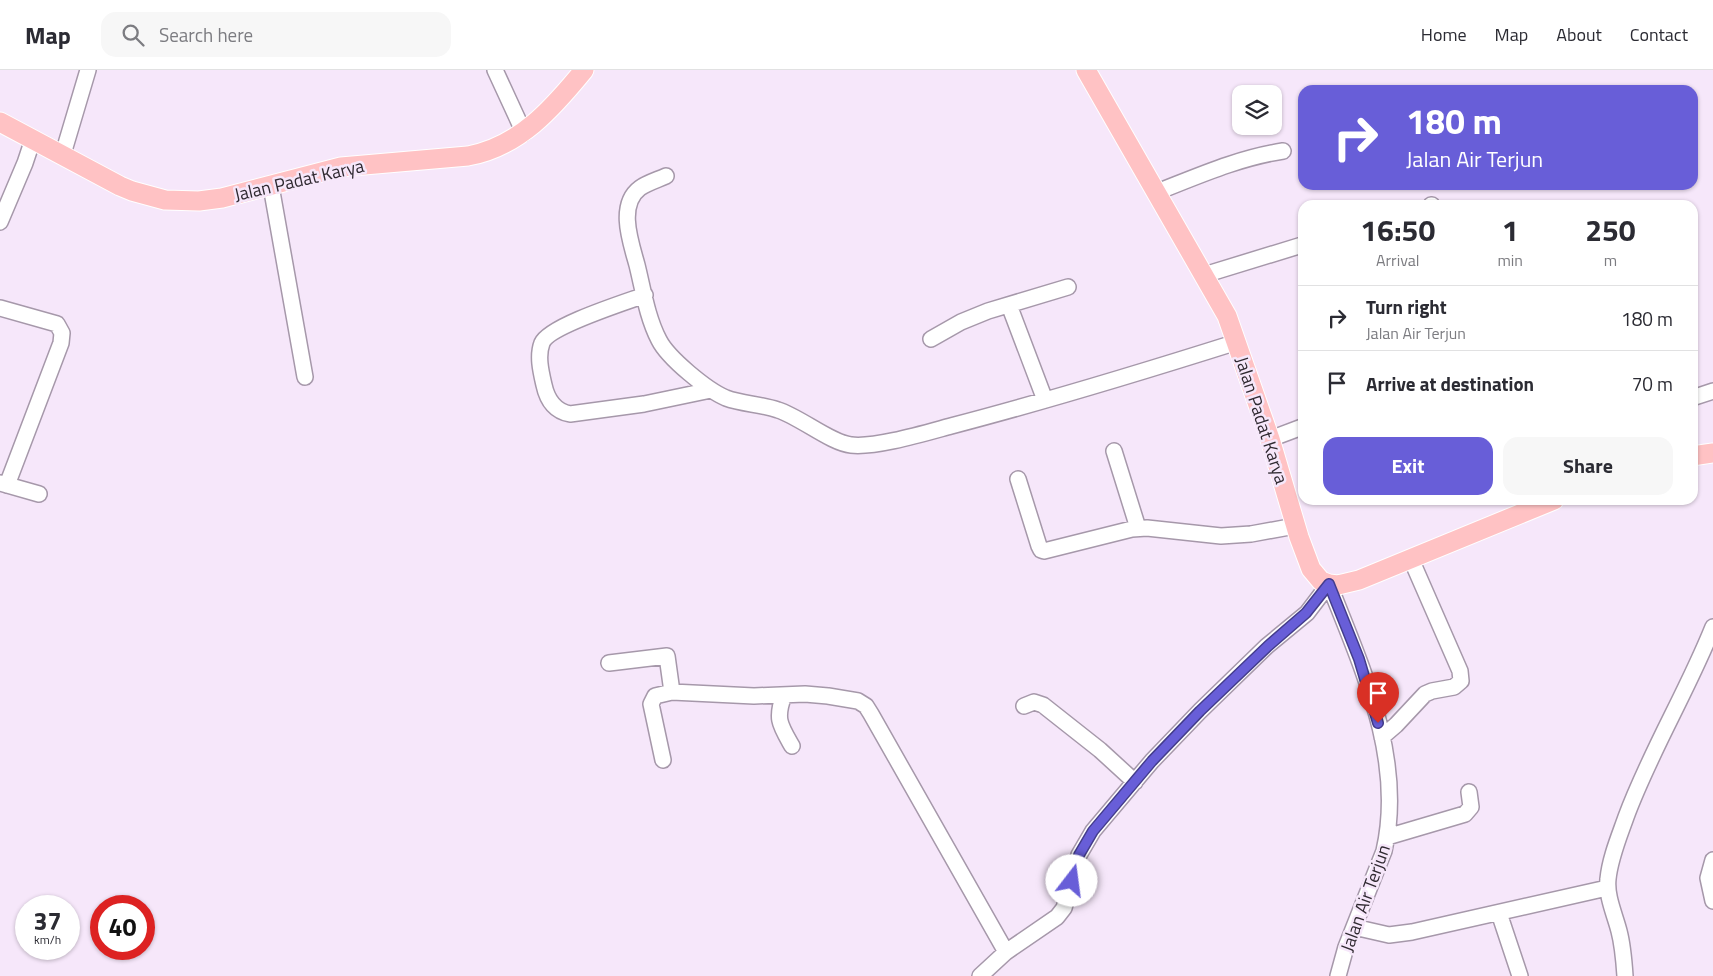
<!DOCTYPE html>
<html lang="en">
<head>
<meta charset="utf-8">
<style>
	:root { --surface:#fff; --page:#f7f7f7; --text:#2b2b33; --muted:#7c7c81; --line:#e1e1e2; --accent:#685ed8 }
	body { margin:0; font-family:"Titillium Web",sans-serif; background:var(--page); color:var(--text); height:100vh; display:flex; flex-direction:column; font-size:19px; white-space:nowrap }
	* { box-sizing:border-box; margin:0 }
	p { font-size:16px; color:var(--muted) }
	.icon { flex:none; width:28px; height:28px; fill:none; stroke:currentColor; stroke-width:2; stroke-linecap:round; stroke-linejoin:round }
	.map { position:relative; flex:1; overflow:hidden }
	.details { position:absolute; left:1298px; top:130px; width:400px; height:305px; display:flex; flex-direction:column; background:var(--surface); border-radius:15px; box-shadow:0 1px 4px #0004 }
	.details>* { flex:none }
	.guide { position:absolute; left:1298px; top:15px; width:400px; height:105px; border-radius:15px; box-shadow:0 1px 4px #0004; background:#685ed8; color:#fff; overflow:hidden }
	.fabs { position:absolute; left:1232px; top:15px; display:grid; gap:10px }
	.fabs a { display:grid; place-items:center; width:50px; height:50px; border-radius:10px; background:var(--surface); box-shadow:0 1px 4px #0004; font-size:25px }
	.speed { position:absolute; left:15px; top:825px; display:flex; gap:10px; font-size:25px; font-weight:700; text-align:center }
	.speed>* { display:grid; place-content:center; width:65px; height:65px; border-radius:50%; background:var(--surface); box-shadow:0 1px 4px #0004; line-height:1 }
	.speed small { font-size:12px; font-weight:400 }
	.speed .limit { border:8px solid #d22; background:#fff; color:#111 }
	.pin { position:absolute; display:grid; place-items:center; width:42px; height:42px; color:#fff; margin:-51px -21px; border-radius:50% 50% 50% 0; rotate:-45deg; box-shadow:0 0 5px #0007 }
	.pin .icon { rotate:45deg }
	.me { position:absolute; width:55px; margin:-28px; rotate:15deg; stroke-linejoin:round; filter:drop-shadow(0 0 4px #0008) }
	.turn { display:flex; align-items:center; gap:18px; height:105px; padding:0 25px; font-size:22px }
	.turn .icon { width:65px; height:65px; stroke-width:2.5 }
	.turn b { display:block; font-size:35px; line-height:42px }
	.eta { display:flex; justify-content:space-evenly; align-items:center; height:85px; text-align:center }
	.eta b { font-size:30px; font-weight:700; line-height:35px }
	.button { display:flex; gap:10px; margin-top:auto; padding:10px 25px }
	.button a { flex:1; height:58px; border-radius:15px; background:var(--accent); color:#fff; font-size:20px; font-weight:700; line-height:58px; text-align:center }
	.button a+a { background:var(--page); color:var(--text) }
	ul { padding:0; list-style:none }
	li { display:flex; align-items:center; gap:15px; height:65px; padding:0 25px; border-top:1px solid var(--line) }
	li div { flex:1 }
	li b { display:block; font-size:19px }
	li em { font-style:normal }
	header { display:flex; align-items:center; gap:30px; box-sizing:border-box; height:70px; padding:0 25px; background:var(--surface); border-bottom:1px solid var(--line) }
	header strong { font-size:24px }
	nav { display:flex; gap:28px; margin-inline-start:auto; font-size:18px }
	.search { width:350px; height:45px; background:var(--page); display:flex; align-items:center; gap:12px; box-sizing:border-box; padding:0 18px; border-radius:15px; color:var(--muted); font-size:19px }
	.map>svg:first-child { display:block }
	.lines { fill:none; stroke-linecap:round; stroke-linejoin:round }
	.minor-casing { stroke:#a698aa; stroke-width:18 }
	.major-casing { stroke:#fff; stroke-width:21 }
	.minor { stroke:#fff; stroke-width:15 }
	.major { stroke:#ffc2c4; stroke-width:19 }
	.route-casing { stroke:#443d8c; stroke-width:12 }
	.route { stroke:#685ed8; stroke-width:9 }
	.labels { text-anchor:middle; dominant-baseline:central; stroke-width:5; stroke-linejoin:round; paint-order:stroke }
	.street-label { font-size:18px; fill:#2f2930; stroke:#f6e7fa }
</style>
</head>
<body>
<header>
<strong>Map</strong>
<div class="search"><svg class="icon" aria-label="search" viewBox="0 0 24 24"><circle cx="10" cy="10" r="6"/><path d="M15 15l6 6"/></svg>Search here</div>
<nav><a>Home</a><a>Map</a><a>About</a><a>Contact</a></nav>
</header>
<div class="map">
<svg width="1713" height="906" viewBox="0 0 1713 906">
	<rect width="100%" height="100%" fill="#f6e7fa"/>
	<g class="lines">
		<g class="minor-casing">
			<path id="minor" d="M 495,0 L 524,63
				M 63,84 L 88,0
				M 666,106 C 657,110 647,113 640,118 C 617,135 631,173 637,195 C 643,219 647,247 659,270 C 668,288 707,320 726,328 C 742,334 761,334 778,340 C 800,347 831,373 851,375 C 875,378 925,363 951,356 C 1047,331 1142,302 1237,272
				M 271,116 L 305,307
				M 1157,122 C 1198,106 1238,88 1283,81
				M 1431,135 L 1432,135
				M 0,152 L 25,93 L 33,69
				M 1204,205 L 1302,175
				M 645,225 C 626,232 549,256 542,273 C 537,286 541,302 544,315 C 547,329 554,341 570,344 L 644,334 L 711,320
				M 1009,235 L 1045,330
				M 0,238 L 57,254 L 62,263 L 61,273 L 7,415
				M 931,269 L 961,252 L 988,241 L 1068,217
				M 1692,328 L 1713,321
				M 1270,369 L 1302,357
				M 1114,381 L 1138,458
				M 1018,409 L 1039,476 L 1041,480 L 1044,481 L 1132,459 L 1147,458 L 1221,466 L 1251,464 L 1295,456
				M 0,413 L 39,424
				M 1329,514 C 1362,598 1405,689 1384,781 L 1346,877 L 1338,906
				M 609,593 L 667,586 L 672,622
				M 784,625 C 775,649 780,655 792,676
				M 1024,636 L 1034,632 L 1043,635 L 1100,680 L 1135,712
				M 1382,667 L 1396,655 L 1425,624 L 1432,621 L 1454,617 L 1461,611 L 1460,601 L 1411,489
				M 663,690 L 651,634 L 655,626 L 672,622 L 754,626 L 805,624 L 828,626 L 858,631 L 866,636 L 871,644 L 1006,882
				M 1387,767 L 1465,744 L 1471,737 L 1469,722
				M 1713,790 L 1708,808 L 1713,831
				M 1499,843 L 1520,906
				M 1354,857 L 1389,865 L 1412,862 L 1607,818
				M 980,906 L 1006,882 L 1057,847 L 1064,838 L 1079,785 L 1093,761 L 1152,691 L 1200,641 L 1267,576 L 1307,543 L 1329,514
				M 1625,906 C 1624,891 1623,876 1619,861 C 1615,845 1606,826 1608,809 C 1610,788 1619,767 1626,747 C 1650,682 1687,622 1713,557"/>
		</g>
		<g class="major-casing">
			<path id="major" d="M 1086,0 L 1227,246 L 1270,369 L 1299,467 L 1311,499 L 1321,511 L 1329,514 L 1338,515 L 1359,510 L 1554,430
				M 0,52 L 120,116 L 132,121 L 165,130 L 199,131 L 222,128 L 341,97 L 468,86 C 519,77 553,38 584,0
				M 1692,386 L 1713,383"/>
		</g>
		<use href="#minor" class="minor"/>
		<use href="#major" class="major"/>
	</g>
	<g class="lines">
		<g class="route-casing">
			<path id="route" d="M 1072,811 L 1079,785 L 1093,761 L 1152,691 L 1200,641 L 1268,576 L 1306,543 L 1329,514 L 1359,589 L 1378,653"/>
		</g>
		<use href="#route" class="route"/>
	</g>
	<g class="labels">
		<g class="street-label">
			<text transform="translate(299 110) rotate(-13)">Jalan Padat Karya</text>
			<text transform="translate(1262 350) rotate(72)">Jalan Padat Karya</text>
			<text transform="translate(1365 828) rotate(-70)">Jalan Air Terjun</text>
		</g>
	</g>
</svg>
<div class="fabs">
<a><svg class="icon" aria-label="layers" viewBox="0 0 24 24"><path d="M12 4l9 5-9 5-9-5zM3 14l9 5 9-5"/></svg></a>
</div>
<div class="speed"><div>37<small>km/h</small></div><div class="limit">40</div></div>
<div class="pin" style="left:1378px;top:653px;background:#d93025"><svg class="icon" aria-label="arrive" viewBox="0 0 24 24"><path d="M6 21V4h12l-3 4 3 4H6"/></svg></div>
<svg class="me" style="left:1072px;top:811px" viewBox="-20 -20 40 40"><circle r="19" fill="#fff"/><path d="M0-13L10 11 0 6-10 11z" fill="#685ed8"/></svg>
<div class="guide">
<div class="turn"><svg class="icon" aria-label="right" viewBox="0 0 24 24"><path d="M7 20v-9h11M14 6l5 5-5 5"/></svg><div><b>180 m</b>Jalan Air Terjun</div></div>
</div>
<section class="details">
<div class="eta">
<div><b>16:50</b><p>Arrival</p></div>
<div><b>1</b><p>min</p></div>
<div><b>250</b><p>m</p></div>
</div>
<ul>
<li><svg class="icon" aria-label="right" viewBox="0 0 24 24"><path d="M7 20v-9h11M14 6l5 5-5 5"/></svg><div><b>Turn right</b><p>Jalan Air Terjun</p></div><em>180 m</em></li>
<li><svg class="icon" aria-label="arrive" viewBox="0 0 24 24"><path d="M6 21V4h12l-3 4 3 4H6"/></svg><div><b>Arrive at destination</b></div><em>70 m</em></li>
</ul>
<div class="button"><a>Exit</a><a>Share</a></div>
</section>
</div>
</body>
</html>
